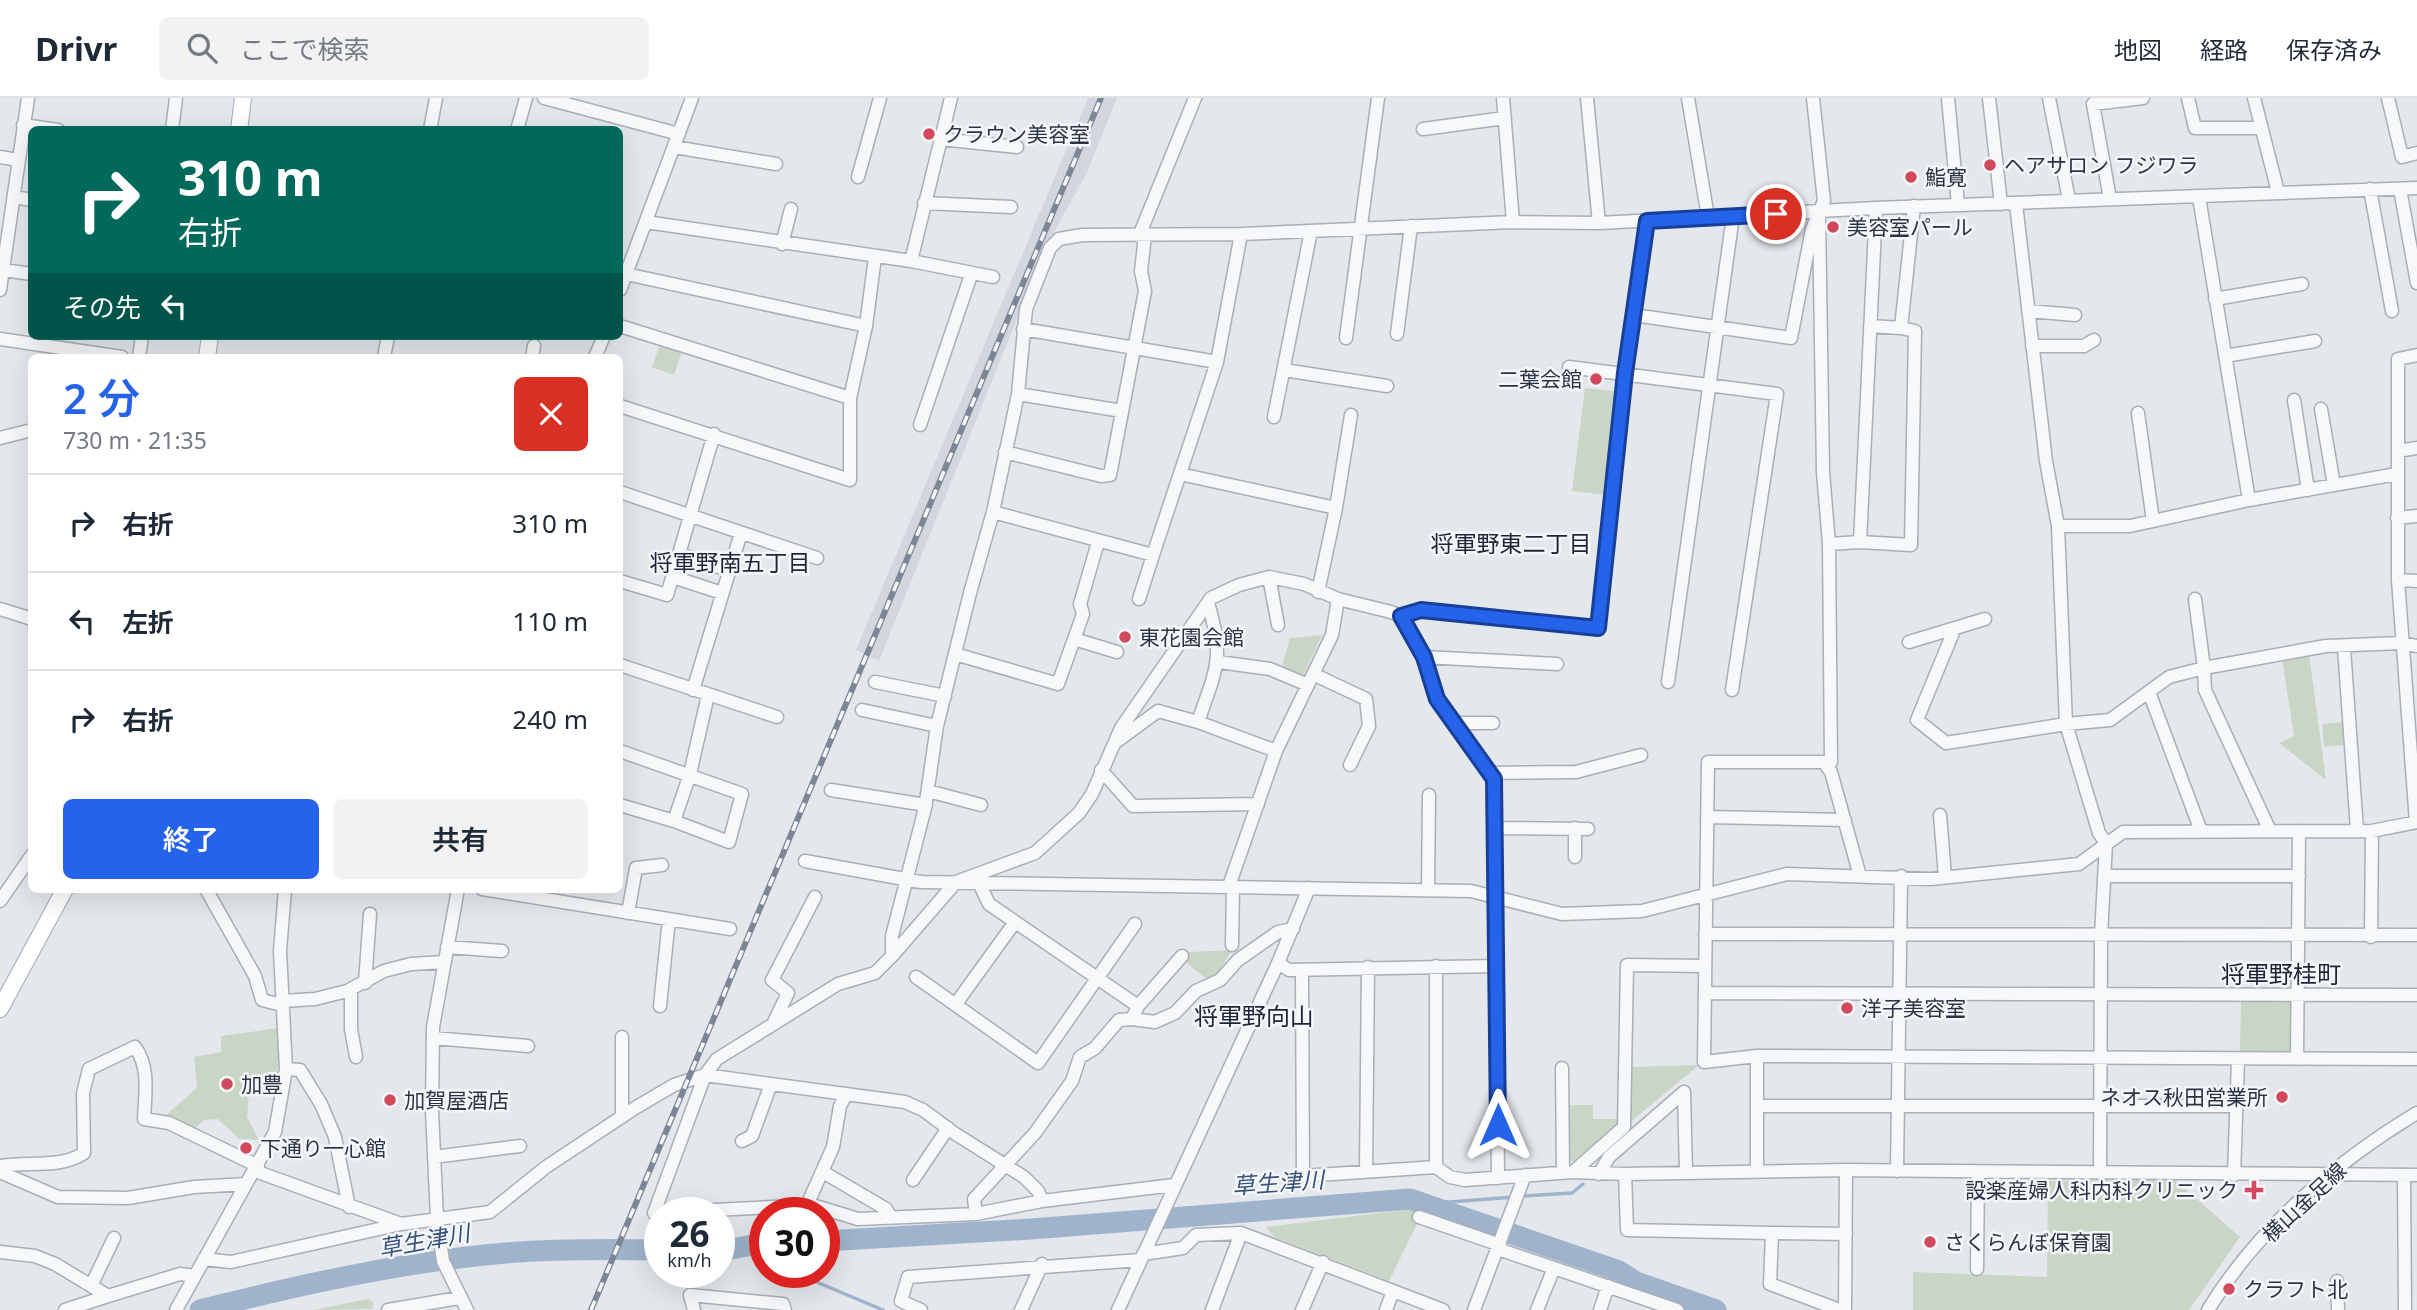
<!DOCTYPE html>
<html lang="ja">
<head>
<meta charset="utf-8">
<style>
	:root { --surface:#fff; --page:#f2f2f3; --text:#1f2937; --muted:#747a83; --line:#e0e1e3; --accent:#2563eb }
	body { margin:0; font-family:"Noto Sans","Noto Sans JP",sans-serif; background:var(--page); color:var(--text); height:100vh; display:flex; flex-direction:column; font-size:26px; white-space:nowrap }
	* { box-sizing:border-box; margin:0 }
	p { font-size:23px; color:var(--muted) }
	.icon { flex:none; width:38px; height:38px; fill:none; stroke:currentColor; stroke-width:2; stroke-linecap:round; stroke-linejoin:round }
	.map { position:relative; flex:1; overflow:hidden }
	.drawer { position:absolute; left:28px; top:256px; width:595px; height:539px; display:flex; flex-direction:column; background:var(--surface); border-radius:10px; box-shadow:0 7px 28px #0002 }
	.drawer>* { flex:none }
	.guide { position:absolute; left:28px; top:28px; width:595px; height:214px; border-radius:10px; box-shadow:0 7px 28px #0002; background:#00695c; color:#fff; overflow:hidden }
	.speed { position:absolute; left:644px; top:1099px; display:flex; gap:14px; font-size:35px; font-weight:700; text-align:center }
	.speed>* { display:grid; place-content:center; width:91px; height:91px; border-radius:50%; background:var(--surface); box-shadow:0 7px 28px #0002; line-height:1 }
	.speed small { font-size:18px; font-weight:400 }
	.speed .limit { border:10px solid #d22; background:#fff; color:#111 }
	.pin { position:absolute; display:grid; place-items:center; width:60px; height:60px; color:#fff; margin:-30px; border:4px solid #fff; border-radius:50%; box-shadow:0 2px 7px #0007 }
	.me { position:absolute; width:77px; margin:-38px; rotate:0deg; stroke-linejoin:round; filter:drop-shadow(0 0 5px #0008) }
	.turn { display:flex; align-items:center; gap:24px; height:147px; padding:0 35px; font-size:32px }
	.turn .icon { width:91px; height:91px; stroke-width:2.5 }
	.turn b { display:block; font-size:49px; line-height:60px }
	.then { display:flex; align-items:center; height:66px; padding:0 35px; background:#0003; gap:14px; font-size:26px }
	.round { display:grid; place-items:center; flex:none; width:74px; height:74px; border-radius:10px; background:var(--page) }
	.summary { display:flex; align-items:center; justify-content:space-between; height:119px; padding:0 35px }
	h1 { font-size:42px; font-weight:600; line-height:52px; color:var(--accent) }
	.primary-button { display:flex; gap:14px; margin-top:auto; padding:14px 35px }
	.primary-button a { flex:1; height:80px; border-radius:10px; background:var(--accent); color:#fff; font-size:28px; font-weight:600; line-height:80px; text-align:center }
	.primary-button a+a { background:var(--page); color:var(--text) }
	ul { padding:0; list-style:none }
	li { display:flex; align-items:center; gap:21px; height:98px; padding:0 35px; border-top:2px solid var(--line) }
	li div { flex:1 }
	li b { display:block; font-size:26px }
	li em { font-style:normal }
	header { display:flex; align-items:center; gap:42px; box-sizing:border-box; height:98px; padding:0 35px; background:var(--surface); border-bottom:2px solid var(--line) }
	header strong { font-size:33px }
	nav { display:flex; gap:38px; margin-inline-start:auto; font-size:24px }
	.search { width:490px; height:63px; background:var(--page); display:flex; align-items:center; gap:18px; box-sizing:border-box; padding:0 24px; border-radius:10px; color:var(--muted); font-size:26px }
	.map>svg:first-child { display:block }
	.built { fill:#d2d6de }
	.green { fill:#c9d6c5 }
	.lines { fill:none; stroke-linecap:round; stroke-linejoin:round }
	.stream { stroke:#9fb4cc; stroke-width:3.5 }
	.river { stroke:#9fb4cc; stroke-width:21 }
	.minor-casing { stroke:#a9aeb7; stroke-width:15 }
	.major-casing { stroke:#a3abb8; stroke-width:18 }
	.minor { stroke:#f7f8fa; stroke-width:12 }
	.major { stroke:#fff; stroke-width:16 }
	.rail-casing { stroke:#7d8696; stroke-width:6 }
	.rail { stroke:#f4f6f9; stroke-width:3.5; stroke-dasharray:10; stroke-linecap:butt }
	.route-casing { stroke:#184099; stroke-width:18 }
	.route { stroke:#2563eb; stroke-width:12 }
	.poi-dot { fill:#d1495b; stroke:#f4f6f9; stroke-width:2.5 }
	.labels { text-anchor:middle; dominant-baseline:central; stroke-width:5; stroke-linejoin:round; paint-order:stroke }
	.poi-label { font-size:21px; fill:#2b3445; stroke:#f4f6f9; text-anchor:start }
	.street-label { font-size:21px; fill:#2b3445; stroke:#f4f6f9 }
	.neighbourhood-label { font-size:23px; fill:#1d2536; stroke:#f4f6f9 }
	.water-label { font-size:23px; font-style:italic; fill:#34527a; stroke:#f4f6f9 }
	.quarter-label { font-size:24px; fill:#1d2536; stroke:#f4f6f9 }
</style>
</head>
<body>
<header>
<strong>Drivr</strong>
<div class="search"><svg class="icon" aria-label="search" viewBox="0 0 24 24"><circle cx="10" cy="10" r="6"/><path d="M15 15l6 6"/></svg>ここで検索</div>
<nav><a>地図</a><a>経路</a><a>保存済み</a></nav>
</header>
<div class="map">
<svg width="2417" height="1212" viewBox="0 0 2417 1212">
	<rect width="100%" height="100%" fill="#e4e7ec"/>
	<path class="built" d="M 1088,0 L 1117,0 L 1087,74 L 1046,149 L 879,563 L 856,552 Z"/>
	<path class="green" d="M 660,246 L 682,254 L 674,277 L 652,269 Z
		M 1585,290 L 1620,294 L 1607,397 L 1572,393 Z
		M 1322,537 L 1302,580 L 1282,568 L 1290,540 Z
		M 2309,556 L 2326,682 L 2279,645 L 2294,638 L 2282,561 Z
		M 2342,624 L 2344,647 L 2324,649 L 2322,626 Z
		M 1232,852 L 1216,879 L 1208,882 L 1183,862 L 1190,854 Z
		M 2241,902 L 2290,904 L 2292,952 L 2288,957 L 2240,956 Z
		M 279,930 L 277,987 L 250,984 L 247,1019 L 259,1042 L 239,1041 L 218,1021 L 204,1022 L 192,1033 L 165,1018 L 197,990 L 194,959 L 221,954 L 221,938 Z
		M 1699,967 L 1628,1026 L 1631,969 Z
		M 1567,1007 L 1593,1007 L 1593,1021 L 1619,1021 L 1617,1028 L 1573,1064 L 1567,1058 Z
		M 2174,1081 L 2240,1139 L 2189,1212 L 1913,1212 L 1913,1174 L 2047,1179 L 2048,1083 Z
		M 1413,1111 L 1417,1126 L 1389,1183 L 1274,1139 L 1266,1129 Z
		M 368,1201 L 373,1204 L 373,1211 L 313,1212 Z"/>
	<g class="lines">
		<path class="stream" d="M 1522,1098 L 1572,1095 L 1583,1086
			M 1424,1106 L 1514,1099
			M 747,1148 L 765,1160
			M 793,1174 L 883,1212"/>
		<path class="river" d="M 824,1143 L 1031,1131 L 1410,1101 L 1619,1173 L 1636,1184 L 1716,1212
			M 719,1153 L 765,1145
			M 200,1212 C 299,1187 402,1164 505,1155 C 556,1151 608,1151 660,1152"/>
		<g class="minor-casing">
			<path id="minor" d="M 544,0 L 679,36
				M 1503,0 L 1513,124
				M 1587,0 L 1599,125
				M 1688,0 L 1708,119
				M 1948,0 L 1958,107
				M 1989,0 L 2001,106
				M 2049,0 L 2069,102
				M 2188,0 L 2195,30 L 2260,30
				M 2254,0 L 2278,94
				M 2388,0 L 2402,59 L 2417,55
				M 23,27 L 58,32
				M 1423,31 L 1505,20
				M 172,32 L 176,0
				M 430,32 L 436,0
				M 517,32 L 526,0
				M 940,41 L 1017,49
				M 674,49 L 776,66
				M 0,59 L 18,62
				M 858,79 L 880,0
				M 2370,91 L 2392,213
				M 2400,91 L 2417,185
				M 14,99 L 32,102
				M 2199,99 L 2249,402
				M 2110,101 L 2093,6 L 2143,0
				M 924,105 L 1011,109
				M 2016,106 L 2046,363 L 2058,428 L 2066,626 L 2099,735 L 2106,745 L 2101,838 L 2100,1074
				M 1876,110 L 1860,444 L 1829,446 L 1831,664 L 1708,664 L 1704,964 L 1757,958 L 2417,961
				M 1819,117 L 1823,374 L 1829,446
				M 646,124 L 911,163 L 993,179
				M 1139,138 L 1195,0
				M 782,146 L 791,111
				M 911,163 L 951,0
				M 3,172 L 32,176
				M 626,176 L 866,228
				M 0,192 L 28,0
				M 620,192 L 692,0
				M 2215,201 L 2302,186
				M 2028,213 L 2075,217
				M 1634,217 L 1791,240 L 1812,131 L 1824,103 L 1813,0
				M 620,228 L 850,300
				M 1870,228 L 1901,230 L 1914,108
				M 1023,231 L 1217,264
				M 1397,236 L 1411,128
				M 1346,240 L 1378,0
				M 0,241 L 122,259
				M 2032,248 L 2084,248 L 2094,242
				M 2225,258 L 2315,243
				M 139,259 L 142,238
				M 384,259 L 388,238
				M 532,259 L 534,248
				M 595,259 L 604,238
				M 1569,269 L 1777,296 L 1732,592
				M 1284,272 L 1387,288
				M 1018,296 L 1122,313
				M 2294,302 L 2308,392
				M 620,308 L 850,382 L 850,300 L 866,228 L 875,159
				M 2321,311 L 2334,387
				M 2138,315 L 2153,423
				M 1274,319 L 1311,133
				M 920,327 L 971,177
				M 0,340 L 32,332
				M 2398,353 L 2417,350
				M 1005,354 L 1101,378 L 1110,377 L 1145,193 L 1141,173 L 1145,138
				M 1180,376 L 1336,410 L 1318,494
				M 620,394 L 817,460
				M 1336,410 L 1351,317
				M 993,414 L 1153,457 L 1217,264 L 1241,136
				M 2397,420 L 2417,418
				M 2058,428 L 2130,428 L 2249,402 L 2397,376
				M 1860,444 L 1911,447 L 1915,233 L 1901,230
				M 679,456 L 729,472
				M 673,479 L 722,495
				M 1269,479 L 1278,527
				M 2398,482 L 2417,483
				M 620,483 L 667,497 L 714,336
				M 1139,501 L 1153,457
				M 0,511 L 32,521
				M 1401,518 L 1421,512 L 1598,530 L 1625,275 L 1647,123
				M 1955,530 L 1917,622 L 1946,645 L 2066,626 L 2110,622 L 2169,579 L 2204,570 L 2195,501
				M 1074,541 L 1117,554
				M 1909,544 L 1985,521
				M 2344,550 L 2357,732
				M 955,556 L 1058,586 L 1083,516 L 1080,506 L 1098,444
				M 1424,559 L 1557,566
				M 1219,564 L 1270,571 L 1308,587
				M 620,567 L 777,619
				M 1313,576 L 1366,601 L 1369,628 L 1350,667
				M 875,584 L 945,598
				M 1668,584 L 1733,118
				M 693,592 L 741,435
				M 2149,594 L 2201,733
				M 862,612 L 937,628
				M 1198,624 C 1216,571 1225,561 1208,505
				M 1452,625 L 1493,625
				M 1116,644 L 1158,613 L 1198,624 L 1276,653
				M 620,653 L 742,696 L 729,744 L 674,723
				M 1824,664 L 1831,674 L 1860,778
				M 1101,672 L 1133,708 L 1258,706
				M 1490,675 L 1576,674 L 1641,657
				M 831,692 L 926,707
				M 928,693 L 981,707
				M 620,707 L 674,723 L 690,676 L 708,597
				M 1940,717 L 1945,779
				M 1707,719 L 1845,722
				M 2416,724 L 2398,482 L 2398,261 L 2417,257
				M 1497,730 L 1588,731
				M 1575,730 L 1575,759
				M 2270,733 L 2205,592 L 2204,570 L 2326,548 L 2402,545 L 2417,548
				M 805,763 L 921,784 L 1471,793 L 1562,816 L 1642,813 L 1787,776 L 1931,781 L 2079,766 L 2123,734 L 2372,733 L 2417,724
				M 2104,778 L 2299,778
				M 979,785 L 989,806 L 1138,908 L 1182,858
				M 1229,788 L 1276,653 L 1332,537 L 1338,501
				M 206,791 L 255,878 L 262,902 L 282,907
				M 458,791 L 433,929 L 432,1013 L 437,1121 L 443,1163 L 467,1212
				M 482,791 L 730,831
				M 1428,792 L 1429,697
				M 0,803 L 32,757
				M 628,815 L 636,770 L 662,767
				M 1705,836 L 2417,837
				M 2371,839 L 2372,733
				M 1232,847 L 1233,788
				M 447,849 L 502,853
				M 892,858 L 956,784 L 1035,755 L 1079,715 L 1092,696 L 1121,630 L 1211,500 L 1239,487 L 1269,479 L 1304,486 L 1338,501 L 1391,514 L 1401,518 L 1424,559 L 1437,601 L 1494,681 L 1498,1080
				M 1278,865 L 1289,872 L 1497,868
				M 1436,868 L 1436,1069
				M 1302,872 L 1303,1078 L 1436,1069 L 1450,1079 L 1465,1082 L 1573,1074 L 1625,1076 L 1846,1072 L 2417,1077
				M 916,879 L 1038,965 L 1135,826
				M 365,885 L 370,816
				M 351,891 L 351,931 L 356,959
				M 1705,895 L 2417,897
				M 282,903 L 315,901 L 347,893 L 384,873 L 411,866 L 444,864
				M 955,907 L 1015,824
				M 660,908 L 669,821
				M 1132,921 L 1155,924 L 1175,915 L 1196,893 L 1220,882 L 1238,862 L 1278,834 L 1293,831
				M 773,926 L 788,895 L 772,882 L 815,799
				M 622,939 L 622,1019
				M 433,940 L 528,948
				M 1757,958 L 1757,1073
				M 2297,961 L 2299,733
				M 1562,970 L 1563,1074
				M 286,971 L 300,972 L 321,1006 L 335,1039 L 349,1109
				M 1684,994 L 1686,1074
				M 1758,1008 L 2236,1008
				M 742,1043 L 752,1038 L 771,986
				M 434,1059 L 520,1048
				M 0,1068 C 28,1063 60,1071 84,1055 L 83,995 L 89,971 L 135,949 C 150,969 145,997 144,1021 L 169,1025 L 258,1068
				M 255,1073 L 401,1126 L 490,1114 L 546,1069 L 635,1010 L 674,987 L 705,977 L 905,1004 L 923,1012 L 954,1035 L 1024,1079 L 1038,1093 L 1042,1103 L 1174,1087
				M 1366,1073 L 1368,869
				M 1897,1073 L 1901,778
				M 0,1074 L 58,1099 L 128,1100 L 194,1089 L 246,1086
				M 823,1074 L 886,1111 L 891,1119
				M 1573,1074 L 1624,1029 L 1627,867 L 1704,868
				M 1599,1076 L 1609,1059 L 1684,994
				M 1625,1076 L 1627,1132 L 1772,1135 L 1770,1186 L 1840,1212
				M 2234,1077 L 2238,962
				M 2404,1078 L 2405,1212
				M 913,1082 L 948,1030
				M 1042,1103 L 976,1116 L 858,1121 L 812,1107 L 654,1115 L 705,977 L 717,961 L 838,886 L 875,875 L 892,858 L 892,838 L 925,710 L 937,628 L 970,495 L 993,414 L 1018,296 L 1026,211 L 1050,150 L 1059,141 L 1082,137 L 1241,136 L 1513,124 L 1599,125 L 1876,110 L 2417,90
				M 807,1107 L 833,1049 L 840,1008 L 846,997
				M 976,1116 L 974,1101 L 1035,1035 L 1072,983 L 1080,959 L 1095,950 L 1119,922 L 1132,921 L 1138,908
				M 1419,1119 L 1500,1147
				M 1772,1135 L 1846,1136
				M 1498,1151 L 1677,1212
				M 0,1154 L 35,1158 L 55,1166 L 108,1198 L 180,1176 L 195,1178
				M 1143,1156 L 1183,1150 L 1196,1137 L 1241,1135 L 1443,1212
				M 204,1161 L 231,1164 L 401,1126
				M 1977,1171 L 1978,1074
				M 2337,1183 L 2338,1212
				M 91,1188 L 114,1140
				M 65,1212 L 108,1198
				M 176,1212 L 275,1034 L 286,971 L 280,853 L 285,791
				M 388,1212 L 459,1200
				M 694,1212 L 690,1197 L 783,1206 L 785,1212
				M 921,1212 L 901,1203 L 908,1179 L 1140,1162
				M 1021,1212 L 1042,1166
				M 1118,1212 L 1278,865 L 1309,790
				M 1212,1212 L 1241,1135
				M 1302,1212 L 1323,1164
				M 1386,1212 L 1393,1193
				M 1474,1212 L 1525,1077
				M 1537,1212 L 1554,1170
				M 1600,1212 L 1608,1188
				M 1845,1212 L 1846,1072
				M 2208,1212 C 2257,1131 2337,1063 2417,1015"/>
		</g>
		<g class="major-casing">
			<path id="major" d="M 239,32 L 243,0
				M 207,259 L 210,238
				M 0,911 L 65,791"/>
		</g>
		<use href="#minor" class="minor"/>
		<use href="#major" class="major"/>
		<g class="rail-casing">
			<path id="rail" d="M 591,1212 L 1101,0"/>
		</g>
		<use href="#rail" class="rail"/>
	</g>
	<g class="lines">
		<g class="route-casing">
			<path id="route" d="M 1498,1027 L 1494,681 L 1437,601 L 1424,559 L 1401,518 L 1421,512 L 1598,530 L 1625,275 L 1647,123 L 1776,116"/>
		</g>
		<use href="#route" class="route"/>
	</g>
	<g class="poi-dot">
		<circle cx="929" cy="36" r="7"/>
		<circle cx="1990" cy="67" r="7"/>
		<circle cx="1911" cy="79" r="7"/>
		<circle cx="1833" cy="129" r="7"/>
		<circle cx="1596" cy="281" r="7"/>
		<circle cx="1125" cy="539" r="7"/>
		<circle cx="1847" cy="910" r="7"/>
		<circle cx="227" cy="986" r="7"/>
		<circle cx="2282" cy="999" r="7"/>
		<circle cx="390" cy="1002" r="7"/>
		<circle cx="246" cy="1050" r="7"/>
		<path d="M2250.5 1081.5h7v7h7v7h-7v7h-7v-7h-7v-7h7z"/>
		<circle cx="1930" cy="1144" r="7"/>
		<circle cx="2229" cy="1191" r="7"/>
	</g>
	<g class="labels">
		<g class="poi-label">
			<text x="943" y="36">クラウン美容室</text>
			<text x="2004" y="67">ヘアサロン フジワラ</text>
			<text x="1925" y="79">鮨寛</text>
			<text x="1847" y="129">美容室パール</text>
			<text x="1582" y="281" text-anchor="end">二葉会館</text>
			<text x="1139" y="539">東花園会館</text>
			<text x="1861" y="910">洋子美容室</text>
			<text x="241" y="986">加豊</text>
			<text x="2268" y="999" text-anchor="end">ネオス秋田営業所</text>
			<text x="404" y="1002">加賀屋酒店</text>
			<text x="260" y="1050">下通り一心館</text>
			<text x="2238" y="1092" text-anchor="end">設楽産婦人科内科クリニック</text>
			<text x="1944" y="1144">さくらんぼ保育園</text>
			<text x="2243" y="1191">クラフト北</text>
		</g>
		<g class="street-label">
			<text transform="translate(2304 1104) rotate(-43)">横山金足線</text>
		</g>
		<g class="neighbourhood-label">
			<text x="1511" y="445">将軍野東二丁目</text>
			<text x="730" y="464">将軍野南五丁目</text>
		</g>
		<g class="water-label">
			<text transform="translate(1278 1084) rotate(-4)">草生津川</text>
			<text transform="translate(424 1142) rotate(-10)">草生津川</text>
		</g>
		<g class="quarter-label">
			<text x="2281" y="875">将軍野桂町</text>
			<text x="1254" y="917">将軍野向山</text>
		</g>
	</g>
</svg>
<div class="speed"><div>26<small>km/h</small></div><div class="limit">30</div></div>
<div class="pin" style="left:1776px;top:116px;background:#d93025"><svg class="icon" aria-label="arrive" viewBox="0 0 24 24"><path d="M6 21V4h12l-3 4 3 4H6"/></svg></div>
<svg class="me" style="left:1498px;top:1027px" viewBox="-20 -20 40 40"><path d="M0-17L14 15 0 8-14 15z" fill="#2563eb" stroke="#fff" stroke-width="4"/></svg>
<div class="guide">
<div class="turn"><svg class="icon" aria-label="right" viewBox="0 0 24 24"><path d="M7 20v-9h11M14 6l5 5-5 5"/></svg><div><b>310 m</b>右折</div></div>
<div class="then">その先<svg class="icon" aria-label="left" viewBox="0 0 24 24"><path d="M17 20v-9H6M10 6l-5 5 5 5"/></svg></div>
</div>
<section class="drawer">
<div class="summary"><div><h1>2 分</h1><p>730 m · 21:35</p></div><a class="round" style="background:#d93025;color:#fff"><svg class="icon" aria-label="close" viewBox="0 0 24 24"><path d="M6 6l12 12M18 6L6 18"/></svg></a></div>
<ul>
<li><svg class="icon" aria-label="right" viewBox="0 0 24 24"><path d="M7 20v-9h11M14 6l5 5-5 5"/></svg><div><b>右折</b></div><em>310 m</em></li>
<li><svg class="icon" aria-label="left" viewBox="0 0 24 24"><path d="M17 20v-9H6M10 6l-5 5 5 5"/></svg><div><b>左折</b></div><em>110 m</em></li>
<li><svg class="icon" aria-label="right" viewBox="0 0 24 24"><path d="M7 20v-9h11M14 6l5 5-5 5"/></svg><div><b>右折</b></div><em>240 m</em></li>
</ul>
<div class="primary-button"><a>終了</a><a>共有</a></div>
</section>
</div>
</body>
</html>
